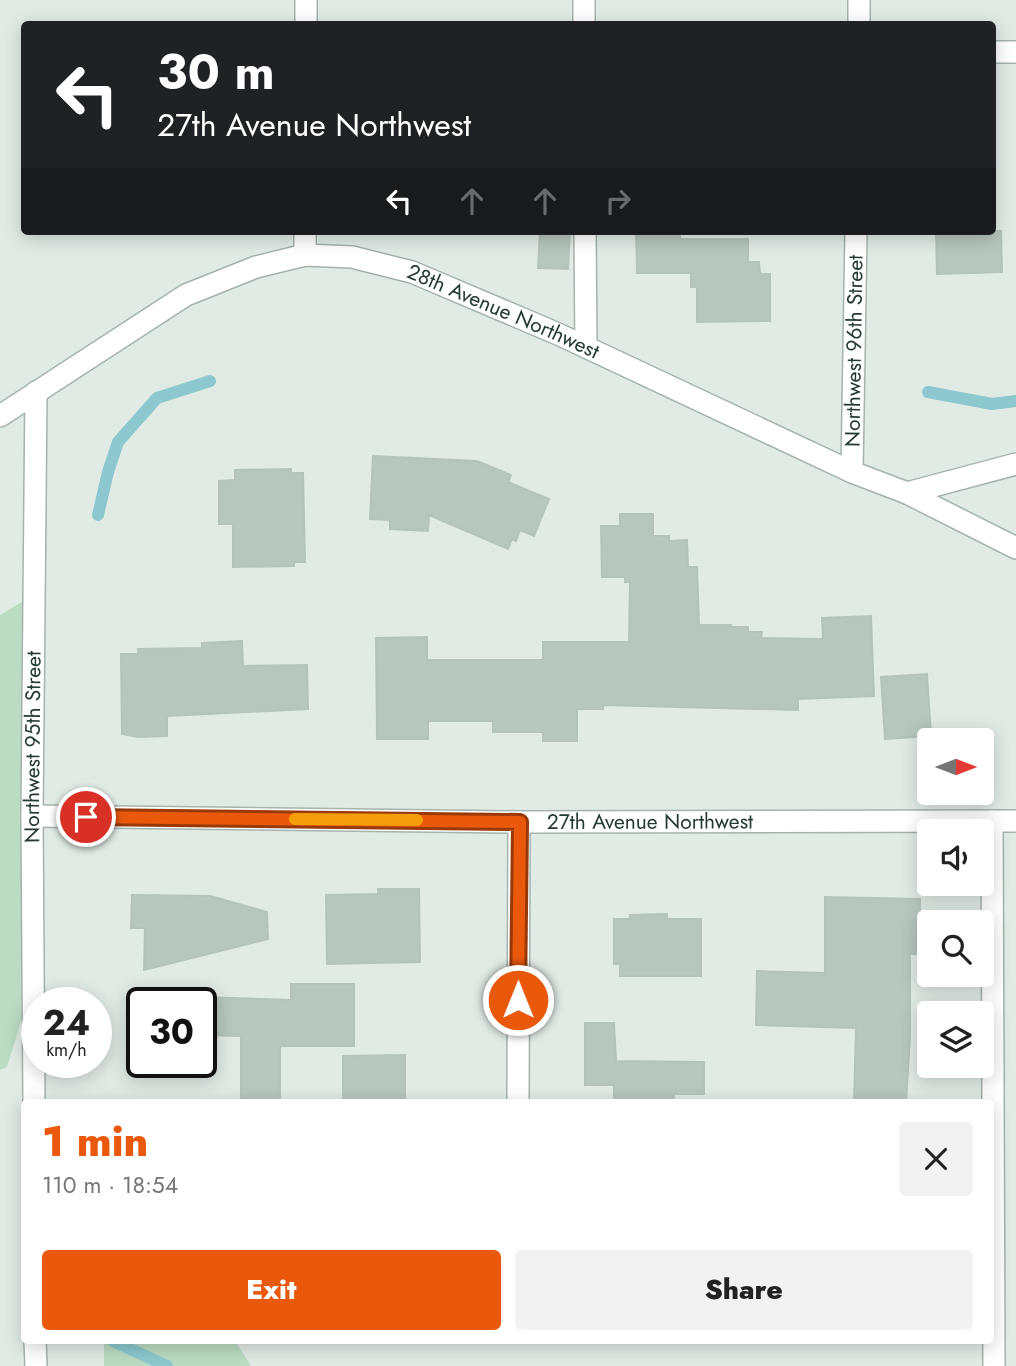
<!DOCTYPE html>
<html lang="en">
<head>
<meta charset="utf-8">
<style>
	:root { --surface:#fff; --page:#f2f2f2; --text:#222; --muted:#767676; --accent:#ea580c }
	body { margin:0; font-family:Jost,sans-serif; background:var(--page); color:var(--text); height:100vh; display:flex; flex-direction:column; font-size:26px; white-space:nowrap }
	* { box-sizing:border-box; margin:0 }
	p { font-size:23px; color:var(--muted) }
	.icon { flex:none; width:38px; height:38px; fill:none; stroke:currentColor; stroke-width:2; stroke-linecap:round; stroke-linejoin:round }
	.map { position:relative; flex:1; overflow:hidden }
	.side { position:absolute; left:21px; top:1099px; width:973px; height:245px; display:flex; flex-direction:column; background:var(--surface); border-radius:7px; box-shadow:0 4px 18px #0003 }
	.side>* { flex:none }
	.banner { position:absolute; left:21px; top:21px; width:975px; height:214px; border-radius:7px; box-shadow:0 4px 18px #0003; background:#202124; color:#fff; overflow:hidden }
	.needle { width:46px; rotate:90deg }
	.buttons { position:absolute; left:917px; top:728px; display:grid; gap:14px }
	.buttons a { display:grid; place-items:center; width:77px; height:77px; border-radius:7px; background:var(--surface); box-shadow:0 4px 18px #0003; font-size:35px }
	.speed { position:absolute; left:21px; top:987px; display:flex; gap:14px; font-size:35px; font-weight:700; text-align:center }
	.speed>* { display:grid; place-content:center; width:91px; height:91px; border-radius:50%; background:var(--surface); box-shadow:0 4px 18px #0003; line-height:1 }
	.speed small { font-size:18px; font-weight:400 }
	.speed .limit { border:4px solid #111; border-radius:10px; background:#fff; color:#111 }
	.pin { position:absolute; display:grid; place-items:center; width:60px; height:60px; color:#fff; margin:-30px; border:4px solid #fff; border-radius:50%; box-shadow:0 2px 7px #0007 }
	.me { position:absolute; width:77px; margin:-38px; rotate:0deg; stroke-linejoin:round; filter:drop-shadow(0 0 5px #0008) }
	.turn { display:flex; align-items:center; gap:24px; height:147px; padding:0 21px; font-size:32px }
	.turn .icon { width:91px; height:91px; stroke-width:2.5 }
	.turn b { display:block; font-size:49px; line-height:60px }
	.lanes { display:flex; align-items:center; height:66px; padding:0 21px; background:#0003; justify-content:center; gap:35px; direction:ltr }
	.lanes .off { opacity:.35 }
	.round { display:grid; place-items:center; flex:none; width:74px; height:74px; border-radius:7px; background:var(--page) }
	.head { display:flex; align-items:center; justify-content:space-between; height:119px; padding:0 21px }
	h1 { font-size:42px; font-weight:800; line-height:52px; color:var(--accent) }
	.button { display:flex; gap:14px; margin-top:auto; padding:14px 21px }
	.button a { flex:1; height:80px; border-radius:7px; background:var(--accent); color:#fff; font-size:28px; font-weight:800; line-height:80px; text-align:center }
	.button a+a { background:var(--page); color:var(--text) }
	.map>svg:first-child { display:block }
	.green { fill:#bbdbc2 }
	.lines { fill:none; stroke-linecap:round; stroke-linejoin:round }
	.stream { stroke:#8cc8cd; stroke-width:12 }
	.building { fill:#b7c6bf; stroke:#b4c4bc; stroke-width:2 }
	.minor-casing { stroke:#a4b3ad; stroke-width:24 }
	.minor { stroke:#fff; stroke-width:21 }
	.route-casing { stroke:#983908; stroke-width:18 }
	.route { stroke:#ea580c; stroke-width:12 }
	.slow { stroke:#f59e0b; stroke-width:12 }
	.labels { text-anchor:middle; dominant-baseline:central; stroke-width:5; stroke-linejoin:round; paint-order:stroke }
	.street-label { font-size:21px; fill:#233b33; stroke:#f2f8f4 }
</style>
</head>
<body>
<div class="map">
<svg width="1016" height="1366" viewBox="0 0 1016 1366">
	<rect width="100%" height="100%" fill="#e1ebe6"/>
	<path class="green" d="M 27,599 L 26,1005 L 7,1067 L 0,1070 L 0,615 Z
		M 104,1341 L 235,1341 L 251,1366 L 104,1366 Z"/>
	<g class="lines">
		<path class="stream" d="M 928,392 L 992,404 L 1016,401
			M 98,515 L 108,472 L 118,442 L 157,398 L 210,381
			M 113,1341 L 167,1366"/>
	</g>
	<path class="building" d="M 540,231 L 570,231 L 568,269 L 538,268 Z
		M 636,231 L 680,231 L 680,239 L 748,239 L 748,262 L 759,262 L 760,274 L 770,274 L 770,321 L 697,322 L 697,287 L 691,287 L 691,273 L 637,273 Z
		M 936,231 L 1001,231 L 1002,272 L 937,274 Z
		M 373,456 L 477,461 L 511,475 L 508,482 L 549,499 L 534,536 L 520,530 L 516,541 L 512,539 L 508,549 L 429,515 L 428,531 L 390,529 L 390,520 L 370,519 Z
		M 291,469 L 291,473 L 303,473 L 305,562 L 294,562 L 294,566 L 233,567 L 233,524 L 219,524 L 219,481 L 235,480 L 235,470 Z
		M 620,514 L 653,514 L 653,536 L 669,536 L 669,541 L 687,540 L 688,567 L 697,567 L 699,625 L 731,625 L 731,627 L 748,627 L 748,632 L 762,632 L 761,638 L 823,639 L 822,618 L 871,616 L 874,696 L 798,699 L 798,710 L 603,705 L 603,709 L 577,709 L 577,741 L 543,741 L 543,732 L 493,732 L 493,721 L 428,721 L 428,739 L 377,739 L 376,638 L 427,637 L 427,660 L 543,660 L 543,642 L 629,642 L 630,582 L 625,582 L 625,577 L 602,577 L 601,526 L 620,526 Z
		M 242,641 L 243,666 L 307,665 L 308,709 L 167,716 L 167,736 L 138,737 L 122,734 L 121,654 L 138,654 L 138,649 L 202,648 L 202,643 Z
		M 927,674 L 931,736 L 885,739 L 881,677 Z
		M 378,889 L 419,889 L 420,962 L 327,964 L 326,895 L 378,894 Z
		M 132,895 L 210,896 L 267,912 L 268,939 L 144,970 L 145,928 L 131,928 Z
		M 825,897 L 920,899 L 920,954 L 910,954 L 910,1037 L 906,1102 L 854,1102 L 856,1028 L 756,1025 L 757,971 L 825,973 Z
		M 667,914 L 667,919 L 701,919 L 701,976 L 620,976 L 620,964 L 614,964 L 614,919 L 630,919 L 630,915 Z
		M 291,984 L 354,984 L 354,1046 L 280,1046 L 280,1102 L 241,1102 L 241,1036 L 201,1035 L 201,997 L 291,1000 Z
		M 585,1023 L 614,1023 L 616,1061 L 704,1062 L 704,1094 L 674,1094 L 674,1102 L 614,1102 L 614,1085 L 585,1085 Z
		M 405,1055 L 405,1102 L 343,1102 L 343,1056 Z"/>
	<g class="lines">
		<g class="minor-casing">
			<g id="minor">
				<path d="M 584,0 L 584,24"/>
				<path d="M 306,24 L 306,0"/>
				<path d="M 859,24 L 859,0"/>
				<path d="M 992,52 L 1016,52"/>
				<path d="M 305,231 L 305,255"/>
				<path d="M 585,231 L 586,347"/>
				<path id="s1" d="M 0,416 L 186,295 L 256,267 L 305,255 L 352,257 L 412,272 L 558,334 L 852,472 L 907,493 L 1016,548"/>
				<path id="s2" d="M 852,472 L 856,231"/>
				<path d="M 907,493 L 1016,464"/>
				<path id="s3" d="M 32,816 L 519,822 L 1016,821"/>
				<path d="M 992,821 L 994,1366"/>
				<path id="s4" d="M 34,1102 L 32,816 L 36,392"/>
				<path d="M 518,1102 L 519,822"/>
				<path d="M 35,1340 L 36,1366"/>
			</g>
		</g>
		<use href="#minor" class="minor"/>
	</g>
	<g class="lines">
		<g class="route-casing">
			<path id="route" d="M 86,817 L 520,822 L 518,1000"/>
		</g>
		<use href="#route" class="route"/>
		<path class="slow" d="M 295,819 L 417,820"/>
	</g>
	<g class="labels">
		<g class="street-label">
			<text stroke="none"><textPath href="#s1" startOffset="556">28th Avenue Northwest</textPath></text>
			<text stroke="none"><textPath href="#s2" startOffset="121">Northwest 96th Street</textPath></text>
			<text stroke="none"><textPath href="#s4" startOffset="355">Northwest 95th Street</textPath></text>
			<text stroke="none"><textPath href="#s3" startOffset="618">27th Avenue Northwest</textPath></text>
		</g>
	</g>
</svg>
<div class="buttons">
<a><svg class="needle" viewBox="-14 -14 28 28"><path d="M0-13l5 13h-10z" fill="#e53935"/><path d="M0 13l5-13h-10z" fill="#767676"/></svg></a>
<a><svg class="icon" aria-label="sound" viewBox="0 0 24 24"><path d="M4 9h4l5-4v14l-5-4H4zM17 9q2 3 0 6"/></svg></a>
<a><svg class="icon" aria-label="search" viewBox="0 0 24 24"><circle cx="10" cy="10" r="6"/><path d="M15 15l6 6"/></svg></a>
<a><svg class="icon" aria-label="layers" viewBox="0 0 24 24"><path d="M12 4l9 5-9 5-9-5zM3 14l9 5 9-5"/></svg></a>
</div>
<div class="speed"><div>24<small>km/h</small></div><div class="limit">30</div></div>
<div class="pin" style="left:86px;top:817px;background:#d93025"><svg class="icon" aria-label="arrive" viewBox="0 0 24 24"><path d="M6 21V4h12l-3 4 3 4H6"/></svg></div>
<svg class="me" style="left:518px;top:1000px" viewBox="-20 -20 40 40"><circle r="17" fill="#ea580c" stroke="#fff" stroke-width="3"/><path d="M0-11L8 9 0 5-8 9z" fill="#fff"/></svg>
<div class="banner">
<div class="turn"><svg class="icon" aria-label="left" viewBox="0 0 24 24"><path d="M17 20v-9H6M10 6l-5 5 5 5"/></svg><div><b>30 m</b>27th Avenue Northwest</div></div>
<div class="lanes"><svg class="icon" aria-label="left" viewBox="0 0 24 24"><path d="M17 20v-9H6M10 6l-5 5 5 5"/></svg><svg class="icon off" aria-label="ahead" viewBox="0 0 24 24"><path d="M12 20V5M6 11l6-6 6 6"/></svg><svg class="icon off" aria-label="ahead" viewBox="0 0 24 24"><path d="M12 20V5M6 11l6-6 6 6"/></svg><svg class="icon off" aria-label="right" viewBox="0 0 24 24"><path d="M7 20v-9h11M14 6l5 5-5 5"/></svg></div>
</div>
<section class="side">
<div class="head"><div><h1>1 min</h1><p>110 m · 18:54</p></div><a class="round"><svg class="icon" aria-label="close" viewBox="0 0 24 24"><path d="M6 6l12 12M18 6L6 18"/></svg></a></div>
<div class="button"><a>Exit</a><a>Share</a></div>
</section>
</div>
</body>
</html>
